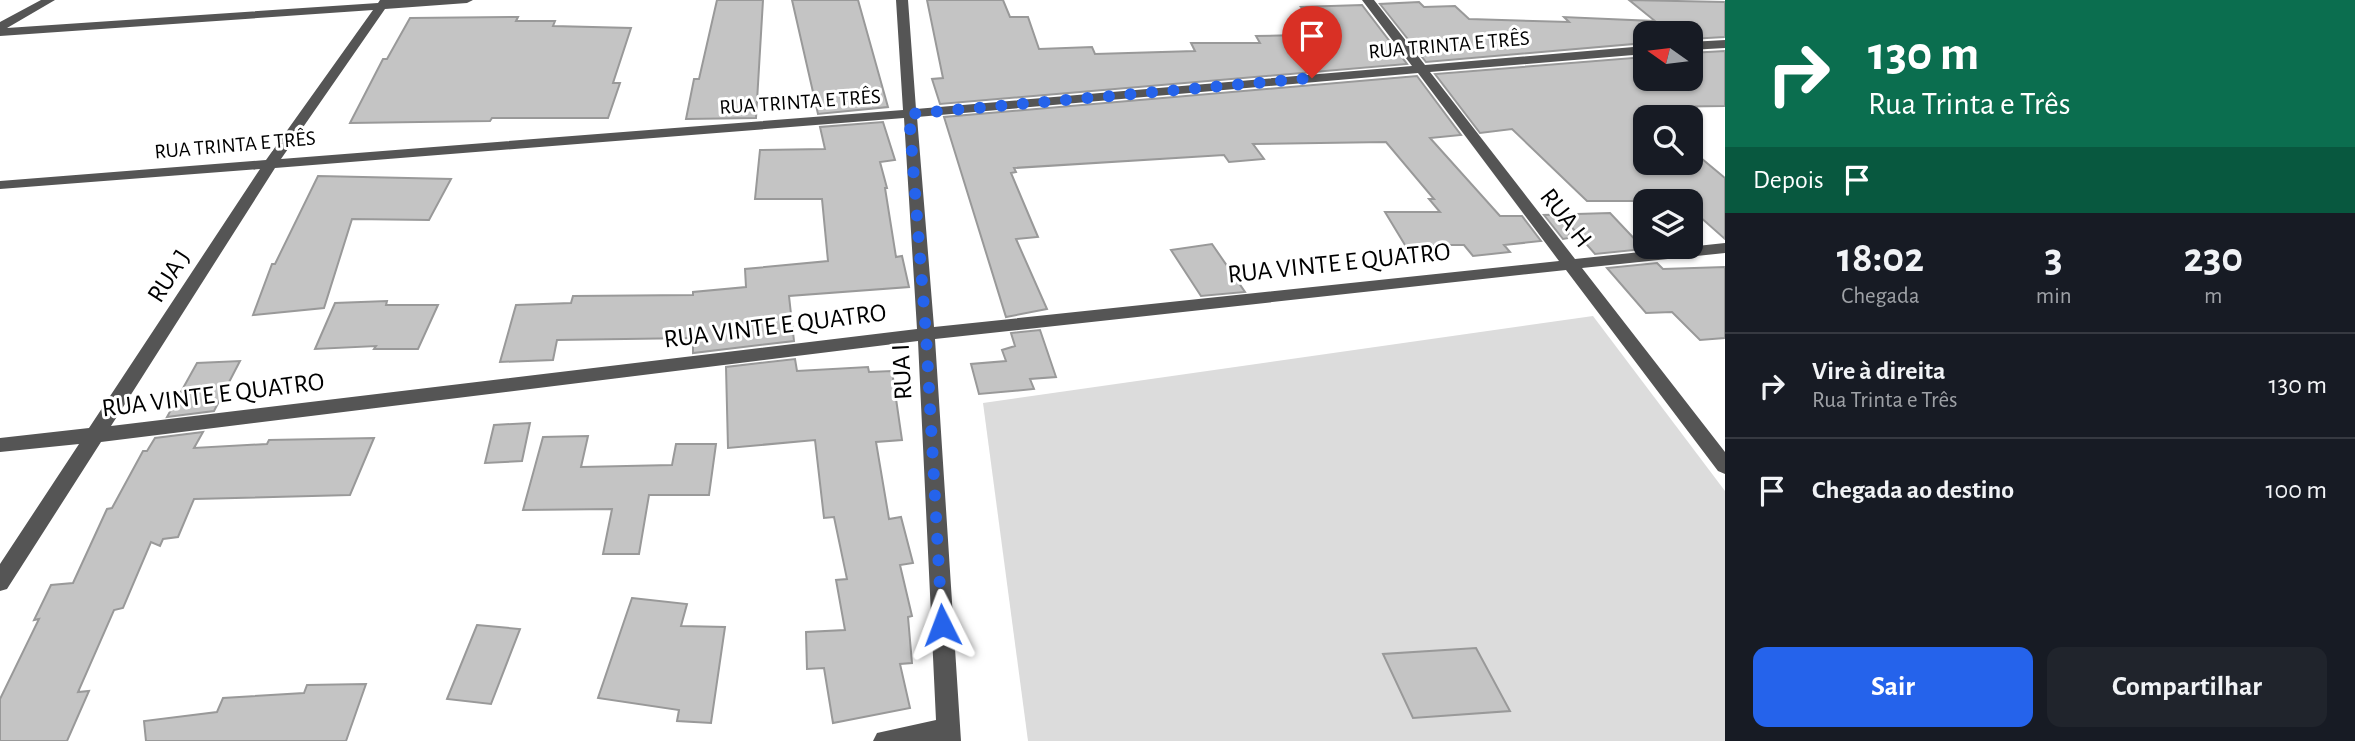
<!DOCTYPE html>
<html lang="pt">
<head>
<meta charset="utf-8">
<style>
	:root { --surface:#171b24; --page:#20242c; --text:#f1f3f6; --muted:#9ea1a6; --line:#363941; --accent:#2563eb }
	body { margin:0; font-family:"Alegreya Sans",sans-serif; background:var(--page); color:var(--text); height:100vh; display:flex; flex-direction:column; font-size:26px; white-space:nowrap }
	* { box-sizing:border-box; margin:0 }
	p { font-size:23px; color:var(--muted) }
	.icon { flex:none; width:38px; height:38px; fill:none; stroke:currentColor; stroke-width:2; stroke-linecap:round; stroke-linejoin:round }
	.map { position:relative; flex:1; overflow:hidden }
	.details { display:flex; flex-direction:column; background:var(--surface); width:630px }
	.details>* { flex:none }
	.banner { background:#0b6e4f; color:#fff; overflow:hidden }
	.needle { width:46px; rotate:284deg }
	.buttons { position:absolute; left:1633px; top:21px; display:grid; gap:14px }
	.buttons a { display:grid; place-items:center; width:70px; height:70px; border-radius:14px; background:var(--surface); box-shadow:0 2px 5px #0004; font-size:35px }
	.pin { position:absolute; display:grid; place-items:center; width:60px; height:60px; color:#fff; margin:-72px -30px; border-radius:50% 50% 50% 0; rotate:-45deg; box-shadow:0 0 7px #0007 }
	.pin .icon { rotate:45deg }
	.me { position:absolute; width:77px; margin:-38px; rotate:357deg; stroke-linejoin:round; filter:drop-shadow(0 0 5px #0008) }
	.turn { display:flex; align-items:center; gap:24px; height:147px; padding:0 28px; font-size:32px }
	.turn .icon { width:91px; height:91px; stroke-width:2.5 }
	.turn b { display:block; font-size:49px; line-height:60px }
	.then { display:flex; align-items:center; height:66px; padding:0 28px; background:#0003; gap:14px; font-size:26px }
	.eta { display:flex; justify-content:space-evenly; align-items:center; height:119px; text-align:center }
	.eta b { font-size:42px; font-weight:600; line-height:49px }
	.button { display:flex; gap:14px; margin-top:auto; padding:14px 28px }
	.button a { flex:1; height:80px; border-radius:14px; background:var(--accent); color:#fff; font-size:28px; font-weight:600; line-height:80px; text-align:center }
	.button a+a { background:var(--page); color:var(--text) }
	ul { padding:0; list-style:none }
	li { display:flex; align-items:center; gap:21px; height:105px; padding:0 28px; border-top:2px solid var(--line) }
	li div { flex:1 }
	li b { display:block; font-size:26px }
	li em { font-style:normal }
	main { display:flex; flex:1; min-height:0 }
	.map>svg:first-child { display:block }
	.green { fill:#dcdcdc }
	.building { fill:#c4c4c4; stroke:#999; stroke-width:2 }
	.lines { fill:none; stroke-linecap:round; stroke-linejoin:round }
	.minor { fill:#555; fill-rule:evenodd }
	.route { stroke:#2563eb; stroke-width:12; stroke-dasharray:0 21.6 }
	.labels { text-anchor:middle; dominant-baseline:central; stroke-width:6; stroke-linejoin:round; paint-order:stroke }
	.far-street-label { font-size:21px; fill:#000; stroke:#fff }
	.street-label { font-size:26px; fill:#000; stroke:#fff }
</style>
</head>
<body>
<main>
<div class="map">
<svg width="1725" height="741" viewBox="0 0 1725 741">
	<rect width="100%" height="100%" fill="#fff"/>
	<path class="green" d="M 1593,316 L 1725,491 L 1725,741 L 1028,741 L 983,403 Z"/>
	<path class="building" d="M 717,0 L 763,0 L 756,118 L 686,119 L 694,79 L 699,79 Z
		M 792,0 L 858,0 L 888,107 L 818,114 Z
		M 927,0 L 1003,0 L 1010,17 L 1028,17 L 1039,49 L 1092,47 L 1095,54 L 1195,51 L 1191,43 L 1260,43 L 1256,36 L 1299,35 L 1295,31 L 1320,30 L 1301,7 L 1362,5 L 1407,64 L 940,104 L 932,79 L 943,78 Z
		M 1629,0 L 1725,2 L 1725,37 L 1690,39 L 1690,33 L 1645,33 L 1645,43 L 1426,62 L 1380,4 L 1419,2 L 1424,7 L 1455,6 L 1469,19 L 1569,22 L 1564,17 L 1655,21 Z
		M 518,17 L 516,21 L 555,21 L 553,26 L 631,28 L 613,83 L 620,83 L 608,118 L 492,118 L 490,121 L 350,123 L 383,59 L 387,59 L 410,18 Z
		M 1725,51 L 1725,106 L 1652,107 L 1662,116 L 1645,117 L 1645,163 L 1690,163 L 1690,149 L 1725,178 L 1725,239 L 1690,208 L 1690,201 L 1587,201 L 1512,129 L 1480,133 L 1435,74 L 1645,57 L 1645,79 L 1690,79 L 1690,53 Z
		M 1417,76 L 1461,135 L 1430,138 L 1500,216 L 1522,216 L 1541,241 L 1504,245 L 1510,252 L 1473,256 L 1464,245 L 1405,245 L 1385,212 L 1440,212 L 1429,199 L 1434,199 L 1386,142 L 1253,144 L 1264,159 L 1229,162 L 1224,155 L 1014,168 L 1016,172 L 1011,173 L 1038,237 L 1016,239 L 1047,309 L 1006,317 L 944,117 Z
		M 883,122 L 895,160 L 880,162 L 887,188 L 885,188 L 896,257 L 902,256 L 909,287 L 789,296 L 794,341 L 693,353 L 693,338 L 557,340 L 553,360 L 500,362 L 516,305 L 571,303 L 573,296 L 693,295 L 693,292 L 746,287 L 745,269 L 828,261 L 822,199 L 755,199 L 760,150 L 825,149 L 820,127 Z
		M 318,176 L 451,179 L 429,220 L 352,219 L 324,308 L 253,315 L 272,264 L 275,264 Z
		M 1610,213 L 1644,249 L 1595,254 L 1568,223 L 1569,238 L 1563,239 L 1544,215 Z
		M 1212,244 L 1245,292 L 1201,296 L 1171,250 Z
		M 1657,263 L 1663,269 L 1725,267 L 1725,338 L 1700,340 L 1672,312 L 1646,313 L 1607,268 Z
		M 387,301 L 386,305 L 438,305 L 418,349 L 374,349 L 376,346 L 315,349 L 335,303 Z
		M 1040,330 L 1056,377 L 1030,379 L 1034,389 L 979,394 L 971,364 L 1006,361 L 1002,350 L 1015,346 L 1011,333 Z
		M 795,359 L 797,371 L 868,367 L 869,372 L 892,371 L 902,440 L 876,442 L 889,519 L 901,517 L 913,563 L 900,565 L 912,616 L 908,617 L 912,663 L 900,664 L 910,708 L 833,723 L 824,668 L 807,669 L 806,632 L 845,630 L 836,580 L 847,579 L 834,517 L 824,518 L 815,440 L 728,448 L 726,367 Z
		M 240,361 L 214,411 L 167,417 L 197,363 Z
		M 530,423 L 522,461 L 485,463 L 494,425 Z
		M 203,432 L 194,448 L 267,444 L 269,440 L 374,438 L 350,495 L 194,499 L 178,537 L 163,539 L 160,546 L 151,542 L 123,608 L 114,610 L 78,692 L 89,691 L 67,741 L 0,741 L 0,699 L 39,619 L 34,620 L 51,585 L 73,583 L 107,509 L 112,508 L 143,451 L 147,451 L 155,438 Z
		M 588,436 L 581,467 L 672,465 L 676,444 L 716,444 L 709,495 L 649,495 L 639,554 L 603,554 L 612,509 L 523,510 L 543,437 Z
		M 632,598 L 687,604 L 681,626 L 725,627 L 711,723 L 677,721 L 679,710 L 598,698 Z
		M 477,625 L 520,629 L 491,704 L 447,699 Z
		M 1476,648 L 1510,711 L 1413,718 L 1383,654 Z
		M 366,684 L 346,741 L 146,741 L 144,721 L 217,712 L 223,698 L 304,693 L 307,685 Z"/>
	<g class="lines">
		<path class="minor" d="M 41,0 L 55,0 L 7,28 L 378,3 L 380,0 L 473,0 L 467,3 L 385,9 L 281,159 L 903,110 L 896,0 L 908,0 L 916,109 L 1412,66 L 1362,0 L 1374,0 L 1425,65 L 1645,46 L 1645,54 L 1430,72 L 1575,259 L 1725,243 L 1725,253 L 1582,268 L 1725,452 L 1725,474 L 1718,471 L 1566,270 L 935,339 L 961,741 L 873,741 L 877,733 L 936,720 L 918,341 L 101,442 L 7,589 L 0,591 L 0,564 L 79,444 L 0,452 L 0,438 L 89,428 L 260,169 L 0,189 L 0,181 L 266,160 L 373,10 L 0,36 L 0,22 ZM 1418,73 L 1559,261 L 934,327 L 917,117 ZM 904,118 L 917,329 L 111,426 L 275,168 Z
			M 1725,40 L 1725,48 L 1690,50 L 1690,42 Z"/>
	</g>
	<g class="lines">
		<path class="route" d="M 942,625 L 926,334 L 909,114 L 1312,78"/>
	</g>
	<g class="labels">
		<g class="far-street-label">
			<text transform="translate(1449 45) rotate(-5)">RUA TRINTA E TRÊS</text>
			<text transform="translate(800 102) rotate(-4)">RUA TRINTA E TRÊS</text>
			<text transform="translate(235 145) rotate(-5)">RUA TRINTA E TRÊS</text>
		</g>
		<g class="street-label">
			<text transform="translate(1566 218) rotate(52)">RUA H</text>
			<text transform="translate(1339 263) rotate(-6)">RUA VINTE E QUATRO</text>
			<text transform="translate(169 276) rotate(-57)">RUA J</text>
			<text transform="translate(775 326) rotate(-7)">RUA VINTE E QUATRO</text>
			<text transform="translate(902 372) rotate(-93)">RUA I</text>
			<text transform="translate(213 395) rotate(-7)">RUA VINTE E QUATRO</text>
		</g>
	</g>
</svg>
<div class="buttons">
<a><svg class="needle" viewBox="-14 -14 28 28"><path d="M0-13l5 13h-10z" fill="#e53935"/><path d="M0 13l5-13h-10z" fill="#9ea1a6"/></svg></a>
<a><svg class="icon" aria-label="search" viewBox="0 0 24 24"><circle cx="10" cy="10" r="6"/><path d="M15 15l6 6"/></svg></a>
<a><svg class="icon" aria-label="layers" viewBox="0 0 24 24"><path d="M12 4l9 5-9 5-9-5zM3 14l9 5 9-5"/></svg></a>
</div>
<div class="pin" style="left:1312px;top:78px;background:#d93025"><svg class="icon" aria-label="arrive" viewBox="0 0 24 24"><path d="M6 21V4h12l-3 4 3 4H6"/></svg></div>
<svg class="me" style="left:942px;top:625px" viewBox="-20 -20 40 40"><path d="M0-17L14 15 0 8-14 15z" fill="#2563eb" stroke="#fff" stroke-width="4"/></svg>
</div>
<section class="details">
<div class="banner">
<div class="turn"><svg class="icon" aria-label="right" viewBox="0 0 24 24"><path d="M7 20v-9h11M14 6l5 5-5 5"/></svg><div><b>130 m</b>Rua Trinta e Três</div></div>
<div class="then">Depois<svg class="icon" aria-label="arrive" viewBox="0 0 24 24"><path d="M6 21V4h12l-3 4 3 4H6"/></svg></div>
</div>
<div class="eta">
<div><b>18:02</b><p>Chegada</p></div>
<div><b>3</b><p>min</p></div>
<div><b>230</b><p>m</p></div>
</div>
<ul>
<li><svg class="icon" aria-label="right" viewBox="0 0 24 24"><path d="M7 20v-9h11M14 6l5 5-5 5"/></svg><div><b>Vire à direita</b><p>Rua Trinta e Três</p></div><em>130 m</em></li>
<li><svg class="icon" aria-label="arrive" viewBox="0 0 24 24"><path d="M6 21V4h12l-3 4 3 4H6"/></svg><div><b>Chegada ao destino</b></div><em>100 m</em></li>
</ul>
<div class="button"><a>Sair</a><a>Compartilhar</a></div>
</section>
</main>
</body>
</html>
